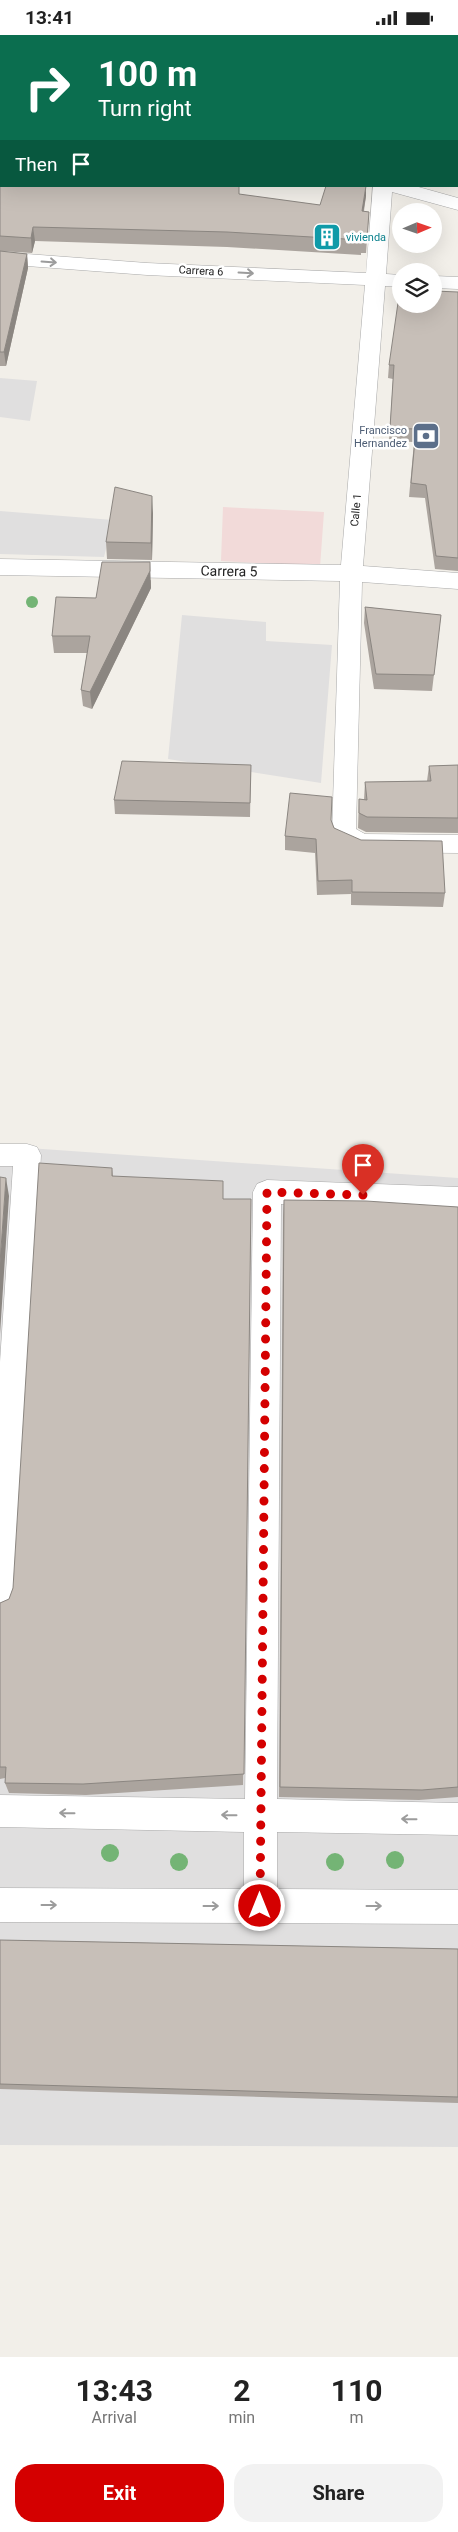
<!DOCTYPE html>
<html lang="en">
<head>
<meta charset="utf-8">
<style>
	:root { --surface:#fff; --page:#f2f2f2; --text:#222; --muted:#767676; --accent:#d40000 }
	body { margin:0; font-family:Roboto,sans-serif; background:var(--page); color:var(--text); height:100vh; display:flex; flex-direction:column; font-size:19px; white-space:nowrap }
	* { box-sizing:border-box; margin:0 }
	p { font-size:16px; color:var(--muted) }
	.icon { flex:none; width:28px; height:28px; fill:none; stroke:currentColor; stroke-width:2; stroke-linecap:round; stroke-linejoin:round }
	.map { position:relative; height:2322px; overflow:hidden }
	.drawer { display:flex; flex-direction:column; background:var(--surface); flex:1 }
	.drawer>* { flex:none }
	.banner { position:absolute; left:0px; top:0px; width:459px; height:152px; box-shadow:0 5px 20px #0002; background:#0b6e4f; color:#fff; overflow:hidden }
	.needle { width:32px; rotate:88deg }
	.tools { position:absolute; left:392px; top:168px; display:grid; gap:10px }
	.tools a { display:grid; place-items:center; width:50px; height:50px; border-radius:50%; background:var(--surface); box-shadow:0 5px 20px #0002; font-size:25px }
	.pin { position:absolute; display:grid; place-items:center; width:42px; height:42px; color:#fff; margin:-51px -21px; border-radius:50% 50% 50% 0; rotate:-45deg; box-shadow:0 0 5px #0007 }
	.pin .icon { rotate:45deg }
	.me { position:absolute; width:55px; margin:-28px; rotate:0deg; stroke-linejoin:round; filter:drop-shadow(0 0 4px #0008) }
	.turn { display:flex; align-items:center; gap:18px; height:105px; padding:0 15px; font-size:22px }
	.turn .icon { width:65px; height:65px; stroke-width:2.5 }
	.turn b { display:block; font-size:35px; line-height:42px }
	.then { display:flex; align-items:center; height:48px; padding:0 15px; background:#0003; gap:10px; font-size:19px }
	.eta { display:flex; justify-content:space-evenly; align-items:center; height:85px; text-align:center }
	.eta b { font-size:30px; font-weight:700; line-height:35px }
	.cta { display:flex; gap:10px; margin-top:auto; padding:10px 15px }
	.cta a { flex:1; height:58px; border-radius:20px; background:var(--accent); color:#fff; font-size:20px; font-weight:700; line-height:58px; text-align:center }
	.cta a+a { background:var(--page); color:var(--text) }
	.status { display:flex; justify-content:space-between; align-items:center; height:35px; padding:0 25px; background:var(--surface); direction:ltr }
	.status svg { height:14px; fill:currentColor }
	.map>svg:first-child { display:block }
	.residential { fill:#e0dfdf }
	.commercial { fill:#f2dad9 }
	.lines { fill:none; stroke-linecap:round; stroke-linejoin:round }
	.minor-casing { stroke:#a9a9a9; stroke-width:1 }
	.minor { fill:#fff; fill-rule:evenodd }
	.tree { fill:#74b475 }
	.wall { fill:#aba49e }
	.shaded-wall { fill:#8b8681 }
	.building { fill:#c7bfb8; stroke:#8b8681 }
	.oneway { stroke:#9c9c9c }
	.route { stroke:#d40000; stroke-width:9; stroke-dasharray:0 16.2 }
	.labels { text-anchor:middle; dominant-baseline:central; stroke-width:5; stroke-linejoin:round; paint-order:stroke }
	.far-culture-label { font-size:11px; fill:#0d838f; stroke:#fff; text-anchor:start }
	.far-street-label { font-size:11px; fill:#222; stroke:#fff }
	.far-service-label { font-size:11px; fill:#4e5e75; stroke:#fff; text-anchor:end }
	.street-label { font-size:14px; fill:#222; stroke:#fff }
</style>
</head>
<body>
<div class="status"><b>13:41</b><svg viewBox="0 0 49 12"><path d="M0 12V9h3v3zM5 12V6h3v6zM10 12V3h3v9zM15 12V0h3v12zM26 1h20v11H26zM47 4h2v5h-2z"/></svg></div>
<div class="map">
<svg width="458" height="2322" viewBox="0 0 458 2322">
	<rect width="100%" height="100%" fill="#f2efe9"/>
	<path class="residential" d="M 0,343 L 37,346 L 30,386 L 0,382 Z
		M 0,476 L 113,485 L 104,522 L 0,519 Z
		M 182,580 L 266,587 L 266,606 L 332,610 L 321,748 L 168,724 Z
		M 0,1111 L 458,1143 L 458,2112 L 0,2110 Z"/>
	<path class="commercial" d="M 223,472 L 324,477 L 320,532 L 221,526 Z"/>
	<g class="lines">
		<g class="minor-casing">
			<path id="minor" d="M 373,151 L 415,151 L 458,163 L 458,175 L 392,157 L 386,239 L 401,240 L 401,252 L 385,251 L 363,531 L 458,538 L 458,554 L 362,547 L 356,794 L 365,799 L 458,800 L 458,818 L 361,817 L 335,806 L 332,799 L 340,546 L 0,540 L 0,524 L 341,530 L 365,250 L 147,240 L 0,229 L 0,217 L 147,228 L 366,238 Z
				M 434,241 L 458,242 L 458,254 L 434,253 Z
				M 0,1109 L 27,1109 L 37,1112 L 41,1120 L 15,1566 L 11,1577 L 0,1581 L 0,1327 L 13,1131 L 0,1131 Z
				M 267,1145 L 458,1152 L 458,1176 L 281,1169 L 277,1764 L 458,1768 L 458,1800 L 277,1797 L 277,1854 L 458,1855 L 458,1889 L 0,1887 L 0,1853 L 244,1854 L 244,1797 L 0,1792 L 0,1760 L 245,1764 L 253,1157 L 257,1149 Z"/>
		</g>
		<use href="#minor" class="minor"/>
	</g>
	<g class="tree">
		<circle cx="32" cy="567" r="6"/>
		<circle cx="110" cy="1818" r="9"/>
		<circle cx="395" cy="1825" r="9"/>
		<circle cx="179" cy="1827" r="9"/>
		<circle cx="335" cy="1827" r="9"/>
	</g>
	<path class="wall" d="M 0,0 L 458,0 L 458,93 L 458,1 L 1,1 L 240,160 L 320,170 L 366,161 L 364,176 L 369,177 L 366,218 L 361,218 L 361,220 L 227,212 L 35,206 L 32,218 L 0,216 Z
		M 0,216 L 27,219 L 28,233 L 6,331 L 0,331 Z
		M 458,257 L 458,536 L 435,534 L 425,463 L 409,462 L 414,407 L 389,406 L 393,344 L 388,343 L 389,330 Z
		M 153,478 L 152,525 L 107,524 L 106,507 Z
		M 151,545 L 151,553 L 92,674 L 83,671 L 81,655 L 87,618 L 54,618 L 52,601 L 96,563 Z
		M 365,572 L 441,580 L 432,656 L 374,654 L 364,588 Z
		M 251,730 L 250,782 L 115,779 L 114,765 Z
		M 458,730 L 458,798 L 366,797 L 358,793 L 359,764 L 364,765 L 365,747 L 427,746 L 429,731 Z
		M 331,785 L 334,793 L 445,858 L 443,872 L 351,870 L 351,859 L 317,860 L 315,818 L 285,815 L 285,801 Z
		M 112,1133 L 113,1141 L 223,1164 L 251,1164 L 243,1750 L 86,1760 L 9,1758 L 5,1748 L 5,1743 L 0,1744 L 0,1568 L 9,1564 L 13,1553 Z
		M 284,1165 L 458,1172 L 458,1762 L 419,1765 L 279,1762 L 283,1182 Z
		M 0,1905 L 458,1914 L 458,2068 L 0,2054 Z"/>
	<path class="shaded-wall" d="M 1,20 L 1,35 L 0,35 L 0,21 Z
		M 366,151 L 366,161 L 361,190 L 362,176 Z
		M 33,192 L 35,206 L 32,218 L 31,203 Z
		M 27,219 L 28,233 L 6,331 L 4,317 Z
		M 152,461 L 153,478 L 152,525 L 151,508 Z
		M 150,527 L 151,553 L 92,674 L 90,657 Z
		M 6,1143 L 9,1161 L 0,1299 L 0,1228 Z"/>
	<path class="building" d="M 0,0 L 458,0 L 458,78 L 458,1 L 1,1 L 1,27 L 1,20 L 0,21 Z
		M 1,32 L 1,151 L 239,151 L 239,159 L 320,170 L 326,151 L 366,151 L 362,176 L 369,177 L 367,204 L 362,203 L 362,205 L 227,197 L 33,192 L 31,203 L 0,201 L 0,33 Z
		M 0,216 L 27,219 L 4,317 L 0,317 Z
		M 400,254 L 401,254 L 401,269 L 434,269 L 434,256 L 458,257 L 458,523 L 436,521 L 426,450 L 411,448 L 416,394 L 390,393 L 394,330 L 389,330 Z
		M 115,452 L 152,461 L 151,508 L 106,507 Z
		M 102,527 L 150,527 L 150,536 L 90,657 L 81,655 L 90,601 L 52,601 L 56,562 L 96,563 Z
		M 365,572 L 441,580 L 434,640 L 376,639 Z
		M 122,726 L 251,730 L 250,768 L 114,765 Z
		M 458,730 L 458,783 L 367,782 L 359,778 L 359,764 L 367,765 L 365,747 L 431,746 L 429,731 Z
		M 290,758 L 332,762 L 331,785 L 334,793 L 361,805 L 442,806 L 445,858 L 352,857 L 352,845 L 318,846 L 316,804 L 285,801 Z
		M 39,1128 L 112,1133 L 112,1141 L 223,1146 L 223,1164 L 251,1164 L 244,1739 L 83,1749 L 5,1748 L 6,1732 L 0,1732 L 0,1568 L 9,1564 L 13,1553 Z
		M 0,1142 L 6,1143 L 0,1228 Z
		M 284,1165 L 366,1166 L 458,1172 L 458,1752 L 422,1755 L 280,1752 Z
		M 0,1905 L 458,1914 L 458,2062 L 0,2049 Z"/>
	<defs><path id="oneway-shaft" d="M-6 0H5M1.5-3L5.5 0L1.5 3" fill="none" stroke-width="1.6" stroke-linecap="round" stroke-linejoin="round" transform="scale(1.25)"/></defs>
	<g class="oneway">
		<use href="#oneway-shaft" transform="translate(49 227) rotate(4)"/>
		<use href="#oneway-shaft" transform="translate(246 238) rotate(3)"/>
		<use href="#oneway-shaft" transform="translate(67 1778) rotate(-179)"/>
		<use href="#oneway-shaft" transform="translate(229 1780) rotate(-179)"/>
		<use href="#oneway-shaft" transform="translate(409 1784) rotate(-179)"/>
		<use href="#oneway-shaft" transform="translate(49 1870)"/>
		<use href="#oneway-shaft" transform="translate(211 1871)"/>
		<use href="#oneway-shaft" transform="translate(374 1871)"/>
	</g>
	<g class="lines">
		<path class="route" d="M 260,1871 L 267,1157 L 363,1160"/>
	</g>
	<defs>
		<g id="building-square" transform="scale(1.4375)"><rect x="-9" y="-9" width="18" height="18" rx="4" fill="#0f9aa8" stroke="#fff"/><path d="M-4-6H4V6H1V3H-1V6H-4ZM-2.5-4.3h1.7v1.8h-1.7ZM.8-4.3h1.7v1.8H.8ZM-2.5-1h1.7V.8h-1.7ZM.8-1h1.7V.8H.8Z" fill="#fff"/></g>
		<g id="bank-square" transform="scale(1.4375)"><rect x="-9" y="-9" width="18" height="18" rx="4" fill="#5c6f8a" stroke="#fff"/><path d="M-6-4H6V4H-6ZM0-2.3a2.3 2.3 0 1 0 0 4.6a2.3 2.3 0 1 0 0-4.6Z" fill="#fff"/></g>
	</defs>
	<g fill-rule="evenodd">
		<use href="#building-square" x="327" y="202"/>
		<use href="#bank-square" x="426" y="401"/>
	</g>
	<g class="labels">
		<g class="far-culture-label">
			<text x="346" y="202">vivienda</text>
		</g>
		<g class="far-street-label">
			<text transform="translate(201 236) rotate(3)">Carrera 6</text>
			<text transform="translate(356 475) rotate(-85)">Calle 1</text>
		</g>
		<g class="far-service-label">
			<text x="407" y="395">Francisco<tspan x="407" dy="13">Hernandez</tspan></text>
		</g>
		<g class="street-label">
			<text transform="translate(229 536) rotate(1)">Carrera 5</text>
		</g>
	</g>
</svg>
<div class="tools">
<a><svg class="needle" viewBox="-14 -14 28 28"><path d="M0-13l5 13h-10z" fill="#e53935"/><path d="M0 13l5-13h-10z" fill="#767676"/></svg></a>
<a><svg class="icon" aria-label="layers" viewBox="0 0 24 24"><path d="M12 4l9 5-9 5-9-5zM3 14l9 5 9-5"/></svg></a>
</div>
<div class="pin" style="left:363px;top:1160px;background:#d93025"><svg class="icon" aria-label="arrive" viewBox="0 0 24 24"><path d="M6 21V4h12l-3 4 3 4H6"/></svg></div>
<svg class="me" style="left:260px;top:1871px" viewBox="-20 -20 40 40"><circle r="17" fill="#d40000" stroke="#fff" stroke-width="3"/><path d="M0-11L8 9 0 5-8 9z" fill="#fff"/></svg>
<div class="banner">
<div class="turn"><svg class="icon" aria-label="right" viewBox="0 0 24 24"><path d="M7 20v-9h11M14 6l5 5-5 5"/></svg><div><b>100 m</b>Turn right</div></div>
<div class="then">Then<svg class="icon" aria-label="arrive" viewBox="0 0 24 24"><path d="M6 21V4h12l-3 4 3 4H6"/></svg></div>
</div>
</div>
<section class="drawer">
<div class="eta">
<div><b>13:43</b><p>Arrival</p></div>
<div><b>2</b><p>min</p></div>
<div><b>110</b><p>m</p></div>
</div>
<div class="cta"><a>Exit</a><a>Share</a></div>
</section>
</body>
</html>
